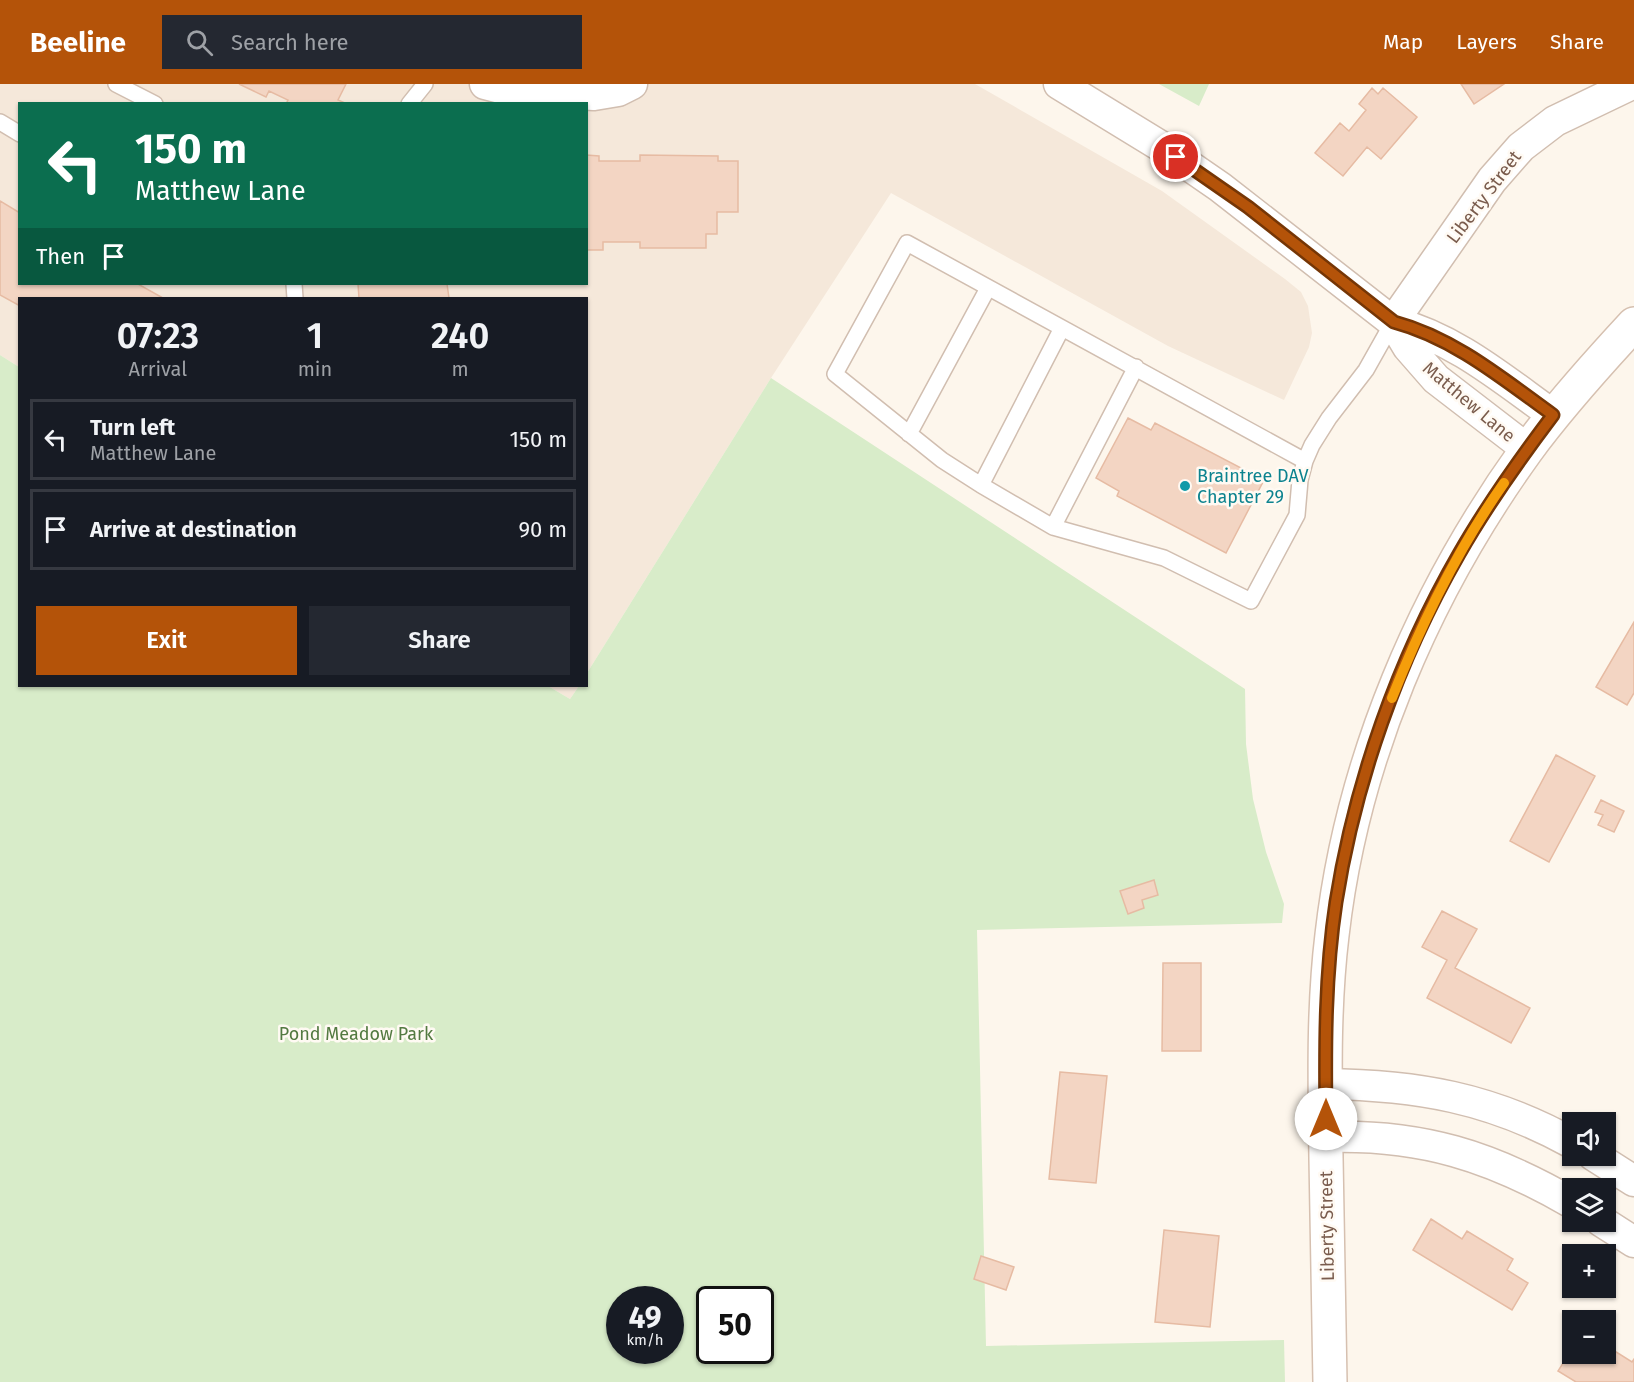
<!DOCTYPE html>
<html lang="en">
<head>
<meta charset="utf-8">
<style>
	:root { --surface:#171b24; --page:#242831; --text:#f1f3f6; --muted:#9ea1a6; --line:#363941; --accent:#b45309 }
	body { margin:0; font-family:"Fira Sans",sans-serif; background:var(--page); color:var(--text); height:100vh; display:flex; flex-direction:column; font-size:22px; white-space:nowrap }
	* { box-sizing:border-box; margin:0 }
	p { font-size:20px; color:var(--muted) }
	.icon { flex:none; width:33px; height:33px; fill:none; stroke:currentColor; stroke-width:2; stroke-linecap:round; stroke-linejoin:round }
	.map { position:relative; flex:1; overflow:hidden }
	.panel { position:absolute; left:18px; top:213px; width:570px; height:390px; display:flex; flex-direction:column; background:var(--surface); border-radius:0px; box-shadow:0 2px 4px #0004 }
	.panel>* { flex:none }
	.top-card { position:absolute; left:18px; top:18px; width:570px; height:183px; border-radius:0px; box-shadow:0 2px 4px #0004; background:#0b6e4f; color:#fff; overflow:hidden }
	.fabs { position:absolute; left:1562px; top:1028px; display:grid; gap:12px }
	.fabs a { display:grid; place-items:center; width:54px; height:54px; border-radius:0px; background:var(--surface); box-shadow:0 2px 4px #0004; font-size:30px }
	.speed { position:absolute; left:606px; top:1202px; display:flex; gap:12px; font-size:30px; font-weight:700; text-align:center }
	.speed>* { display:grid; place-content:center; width:78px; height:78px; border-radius:50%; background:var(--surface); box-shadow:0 2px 4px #0004; line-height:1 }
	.speed small { font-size:15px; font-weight:400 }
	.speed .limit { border:3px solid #111; border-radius:9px; background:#fff; color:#111 }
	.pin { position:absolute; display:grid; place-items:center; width:51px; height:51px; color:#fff; margin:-26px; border:3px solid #fff; border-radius:50%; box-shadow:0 2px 6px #0007 }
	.me { position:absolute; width:66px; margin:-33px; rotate:0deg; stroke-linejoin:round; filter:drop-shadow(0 0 4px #0008) }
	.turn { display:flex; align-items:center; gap:21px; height:126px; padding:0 18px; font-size:27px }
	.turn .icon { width:78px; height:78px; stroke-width:2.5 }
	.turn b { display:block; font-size:42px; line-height:51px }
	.then { display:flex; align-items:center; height:57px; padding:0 18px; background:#0003; gap:12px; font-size:22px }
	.eta { display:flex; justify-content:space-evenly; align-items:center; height:102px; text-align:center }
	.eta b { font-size:36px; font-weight:600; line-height:42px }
	.action { display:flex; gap:12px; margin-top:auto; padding:12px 18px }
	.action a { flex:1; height:69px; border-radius:0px; background:var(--accent); color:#fff; font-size:24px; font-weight:600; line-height:69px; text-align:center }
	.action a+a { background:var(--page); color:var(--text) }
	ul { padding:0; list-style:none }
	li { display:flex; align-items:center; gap:18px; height:81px; margin:0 12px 9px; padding:0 6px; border:3px solid var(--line); border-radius:0px }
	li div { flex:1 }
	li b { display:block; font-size:22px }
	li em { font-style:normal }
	header { display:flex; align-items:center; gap:36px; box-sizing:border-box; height:84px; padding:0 30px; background:var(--accent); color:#fff }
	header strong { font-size:28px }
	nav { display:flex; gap:33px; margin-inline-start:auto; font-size:21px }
	.search { width:420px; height:54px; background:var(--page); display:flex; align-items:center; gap:15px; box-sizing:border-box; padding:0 21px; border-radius:0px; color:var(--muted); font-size:22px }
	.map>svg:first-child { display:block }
	.residential { fill:#f5e8da; fill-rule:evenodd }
	.green { fill:#d8ecc9; fill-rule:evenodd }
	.building { fill:#f3d5c3; stroke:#e6bba3; stroke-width:1.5 }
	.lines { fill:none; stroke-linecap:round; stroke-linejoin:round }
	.service-casing { stroke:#d1beb0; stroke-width:18 }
	.minor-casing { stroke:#d1beb0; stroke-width:33 }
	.secondary-casing { stroke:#d6c0b0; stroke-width:36 }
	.service { stroke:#fff; stroke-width:15 }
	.minor { stroke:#fff; stroke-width:30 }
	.secondary { stroke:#fff; stroke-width:33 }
	.route-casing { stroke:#753606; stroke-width:15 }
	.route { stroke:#b45309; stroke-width:10 }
	.slow { stroke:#f59e0b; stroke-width:10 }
	.culture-dot { fill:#0f9aa8; stroke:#fffaf3; stroke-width:2 }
	.labels { text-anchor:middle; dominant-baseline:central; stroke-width:5; stroke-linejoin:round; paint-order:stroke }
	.street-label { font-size:18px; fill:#7a5c4d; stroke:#fffaf3 }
	.culture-label { font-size:18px; fill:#0d838f; stroke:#fffaf3; text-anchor:start }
	.park-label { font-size:18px; fill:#537a41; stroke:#fffaf3 }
</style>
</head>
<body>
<header>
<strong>Beeline</strong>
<div class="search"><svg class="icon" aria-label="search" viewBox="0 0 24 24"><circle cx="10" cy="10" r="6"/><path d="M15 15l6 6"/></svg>Search here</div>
<nav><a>Map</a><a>Layers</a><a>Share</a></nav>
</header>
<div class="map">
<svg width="1634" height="1298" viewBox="0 0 1634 1298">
	<rect width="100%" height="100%" fill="#fdf6ec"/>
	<path class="residential" d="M 0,0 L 975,0 L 1162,107 L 1285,195 L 1301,208 L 1308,222 L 1312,249 L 1309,263 L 1284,316 L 1168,262 L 891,109 L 771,294 L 587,589 L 586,214 L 20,214 L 19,283 L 0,271 ZM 20,20 L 586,20 L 586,200 L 20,200 Z
		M 548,602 L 579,602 L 570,615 Z"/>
	<path class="green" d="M 1159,0 L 1209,0 L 1199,22 Z
		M 0,271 L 19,283 L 20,602 L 548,602 L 570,615 L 579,602 L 586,602 L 587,589 L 771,294 L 1245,605 L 1246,660 L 1253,715 L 1266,768 L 1284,820 L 1282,839 L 977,846 L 986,1262 L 1284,1256 L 1285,1298 L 0,1298 ZM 620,1215 L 670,1215 L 670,1266 L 620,1266 ZM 710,1215 L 760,1215 L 760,1266 L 710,1266 Z"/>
	<path class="building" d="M 239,0 L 346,0 L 338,16 L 347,20 L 286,20 L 288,16 L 269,7 L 266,13 Z
		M 1461,0 L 1504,0 L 1474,20 Z
		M 1372,4 L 1378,10 L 1383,4 L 1417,33 L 1381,75 L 1367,63 L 1343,92 L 1315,69 L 1340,39 L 1349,47 L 1366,26 L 1359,20 Z
		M 586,71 L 599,72 L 599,77 L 640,77 L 640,71 L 718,72 L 718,77 L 738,77 L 738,128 L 717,128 L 717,150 L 706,150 L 706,164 L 640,164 L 640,158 L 603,158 L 603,166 L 586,166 Z
		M 0,117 L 20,129 L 20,200 L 138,200 L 163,214 L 20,214 L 20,222 L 0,211 Z
		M 358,200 L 447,200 L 449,214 L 359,214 Z
		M 1128,334 L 1151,346 L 1155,339 L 1264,396 L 1226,469 L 1117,412 L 1119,407 L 1096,394 Z
		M 1634,538 L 1634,609 L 1627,621 L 1596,603 Z
		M 1556,671 L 1595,692 L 1549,778 L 1510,757 Z
		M 1601,716 L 1624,727 L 1614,748 L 1598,741 L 1603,731 L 1595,728 Z
		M 1154,796 L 1158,811 L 1142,816 L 1144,824 L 1128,830 L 1120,807 Z
		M 1442,827 L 1477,845 L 1455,884 L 1530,924 L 1511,959 L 1427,914 L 1447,876 L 1422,863 Z
		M 1163,879 L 1201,879 L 1201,967 L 1162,967 Z
		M 1060,988 L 1107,992 L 1096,1099 L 1049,1095 Z
		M 1431,1135 L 1462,1155 L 1467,1147 L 1513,1175 L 1507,1186 L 1528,1199 L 1512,1226 L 1413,1166 Z
		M 1164,1146 L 1219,1152 L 1210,1243 L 1155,1238 Z
		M 981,1172 L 1014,1183 L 1006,1206 L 974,1195 Z
		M 1605,1261 L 1632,1278 L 1634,1275 L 1634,1298 L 1576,1298 L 1558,1287 L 1572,1265 L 1572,1269 L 1605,1269 Z"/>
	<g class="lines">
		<g class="service-casing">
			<path id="service" d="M 116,0 L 155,20
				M 409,20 L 425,0
				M 0,38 L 20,50
				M 294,200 L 295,214
				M 909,350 L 988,204
				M 1305,377 L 907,159 L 835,290 L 942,376 L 981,401 L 1053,443 L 1164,474 L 1251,517 L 1297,431 L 1300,396 L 1305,377 L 1312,361 L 1329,334 L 1366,286 L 1393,238
				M 981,401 L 1062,244
				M 1053,443 L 1136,283"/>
		</g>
		<g class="minor-casing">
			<path id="minor" d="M 485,0 L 508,6 L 594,11 L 618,7 L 632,0
				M 1059,0 L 1162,63 L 1220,103 L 1393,238 L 1408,263 L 1436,295 L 1527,365
				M 1393,238 L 1492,96 L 1521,63 L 1555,37 L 1632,0
				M 1393,238 C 1456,255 1501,294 1553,331
				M 1325,1000 C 1417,1001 1491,1014 1572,1059
				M 1326,1053 C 1421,1050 1491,1072 1572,1119
				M 1593,1071 L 1634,1097
				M 1601,1137 L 1634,1158"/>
		</g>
		<g class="secondary-casing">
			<path id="secondary" d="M 1330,1298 C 1329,1223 1327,1149 1326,1074 C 1325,1000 1323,925 1332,851 C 1352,676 1424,509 1526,367 C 1559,322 1596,281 1634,240"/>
		</g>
		<use href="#service" class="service"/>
		<use href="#minor" class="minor"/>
		<use href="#secondary" class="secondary"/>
	</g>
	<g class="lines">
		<g class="route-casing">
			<path id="route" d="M 1176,73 L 1248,123 L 1394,238 C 1454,254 1503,295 1553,331 C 1519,376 1487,421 1459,470 C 1398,576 1355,698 1336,818 C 1325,890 1325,963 1326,1035"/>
		</g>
		<use href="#route" class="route"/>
		<path class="slow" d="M 1392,614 C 1422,538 1457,466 1504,399"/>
	</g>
	<circle class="culture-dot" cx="1185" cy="402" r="6"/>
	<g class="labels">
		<g class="street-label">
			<text transform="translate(1484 113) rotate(-53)">Liberty Street</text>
			<text transform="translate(1469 318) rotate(40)">Matthew Lane</text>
			<text transform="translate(1327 1142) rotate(-91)">Liberty Street</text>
		</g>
		<g class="culture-label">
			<text x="1197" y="392">Braintree DAV<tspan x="1197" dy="21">Chapter 29</tspan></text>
		</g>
		<g class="park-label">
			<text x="356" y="950">Pond Meadow Park</text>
		</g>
	</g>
</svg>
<div class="fabs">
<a><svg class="icon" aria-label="sound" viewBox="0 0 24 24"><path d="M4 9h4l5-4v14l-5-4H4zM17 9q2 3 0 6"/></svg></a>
<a><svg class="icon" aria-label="layers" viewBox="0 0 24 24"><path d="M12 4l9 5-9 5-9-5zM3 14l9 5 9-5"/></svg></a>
<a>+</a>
<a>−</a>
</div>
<div class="speed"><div>49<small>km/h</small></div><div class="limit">50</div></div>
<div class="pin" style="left:1176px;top:73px;background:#d93025"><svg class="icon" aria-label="arrive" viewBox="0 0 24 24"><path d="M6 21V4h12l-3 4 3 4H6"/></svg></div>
<svg class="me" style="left:1326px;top:1035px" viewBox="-20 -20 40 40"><circle r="19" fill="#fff"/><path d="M0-13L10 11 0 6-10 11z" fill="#b45309"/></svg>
<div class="top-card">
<div class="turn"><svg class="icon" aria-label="left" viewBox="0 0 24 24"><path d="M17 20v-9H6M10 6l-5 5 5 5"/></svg><div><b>150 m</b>Matthew Lane</div></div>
<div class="then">Then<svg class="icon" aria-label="arrive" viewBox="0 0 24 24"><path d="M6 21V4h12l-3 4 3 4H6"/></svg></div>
</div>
<section class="panel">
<div class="eta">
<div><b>07:23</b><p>Arrival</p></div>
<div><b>1</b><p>min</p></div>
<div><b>240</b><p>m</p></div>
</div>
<ul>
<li><svg class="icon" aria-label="left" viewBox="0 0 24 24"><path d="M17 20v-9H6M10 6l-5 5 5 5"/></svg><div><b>Turn left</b><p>Matthew Lane</p></div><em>150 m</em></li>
<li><svg class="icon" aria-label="arrive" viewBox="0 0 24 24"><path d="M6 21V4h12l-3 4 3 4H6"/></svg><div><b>Arrive at destination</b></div><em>90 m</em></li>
</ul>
<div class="action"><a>Exit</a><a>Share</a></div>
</section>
</div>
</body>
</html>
